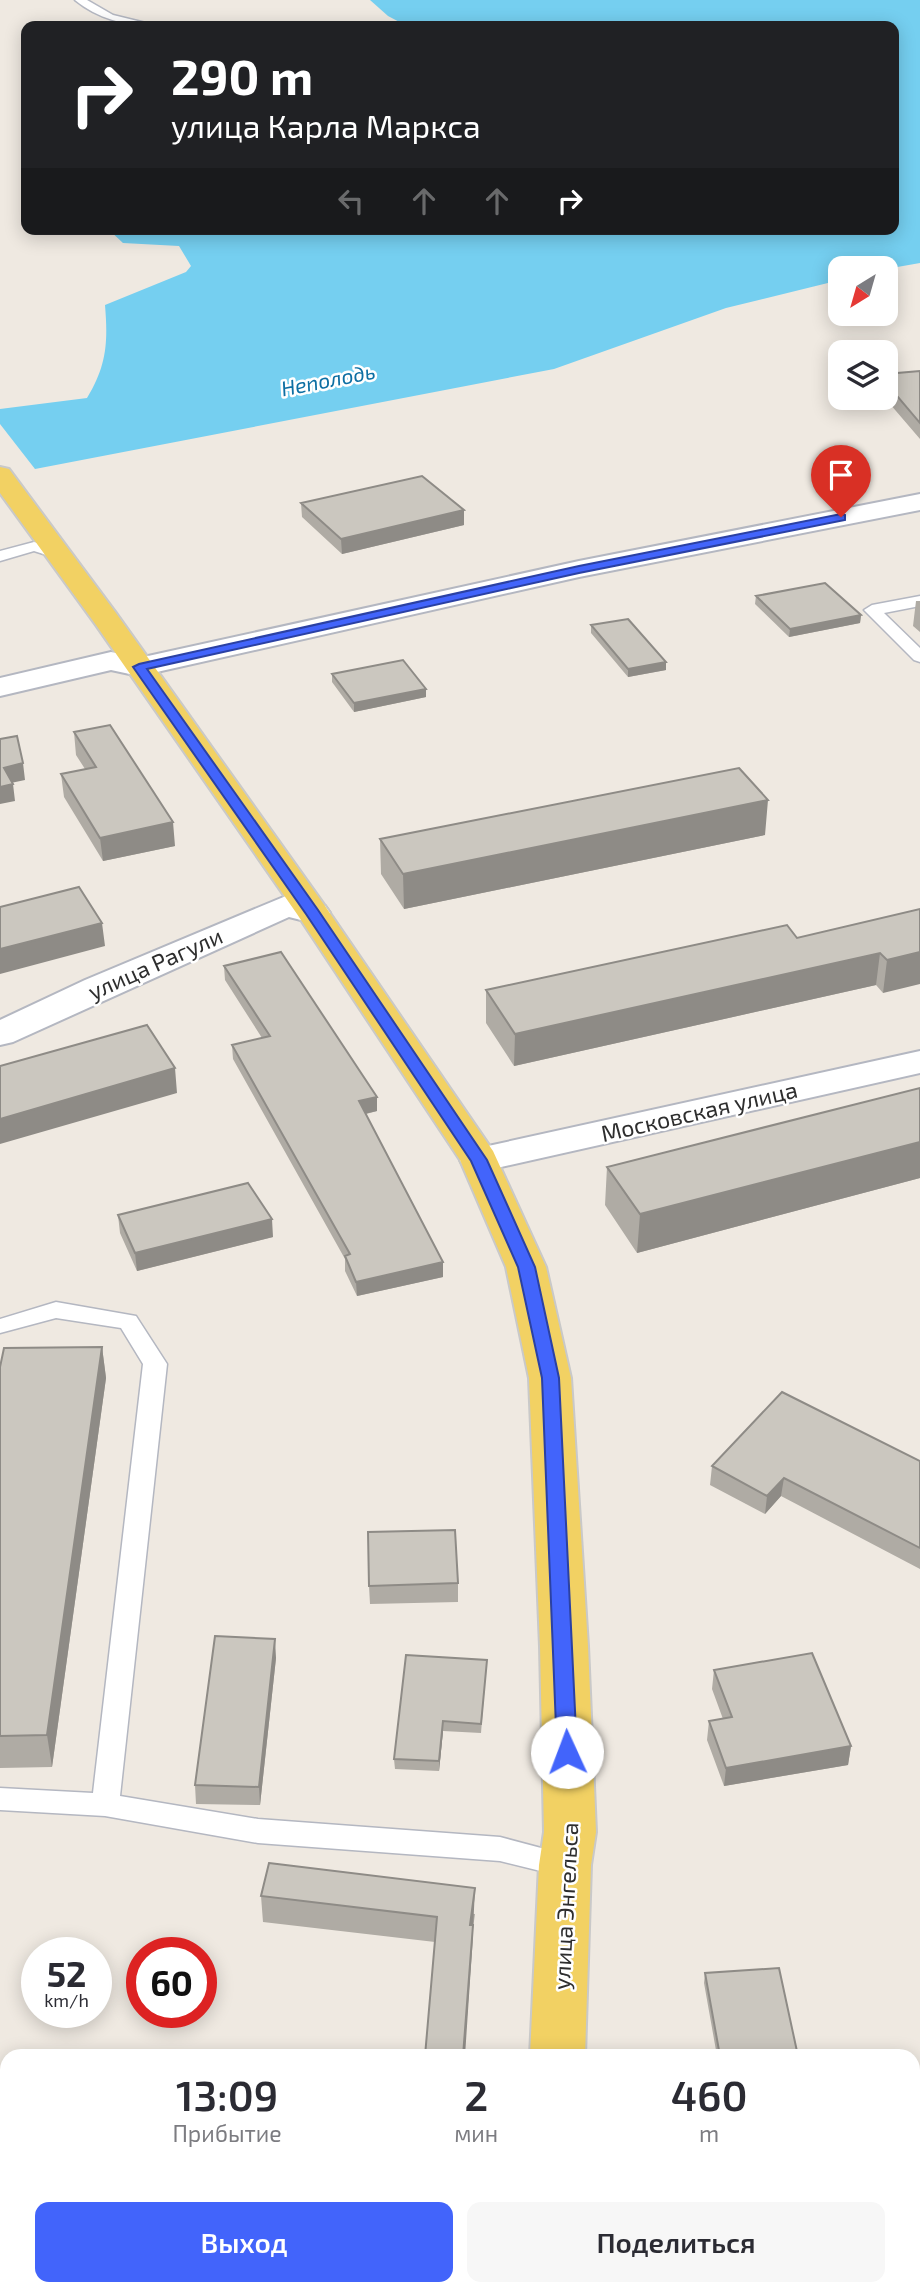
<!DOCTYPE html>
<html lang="ru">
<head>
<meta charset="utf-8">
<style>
	:root { --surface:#fff; --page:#f7f7f7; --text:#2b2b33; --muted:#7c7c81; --accent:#4264fb }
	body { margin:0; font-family:"Exo 2",sans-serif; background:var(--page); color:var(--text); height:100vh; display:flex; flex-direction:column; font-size:26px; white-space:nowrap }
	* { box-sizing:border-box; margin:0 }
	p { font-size:23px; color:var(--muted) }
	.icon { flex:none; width:38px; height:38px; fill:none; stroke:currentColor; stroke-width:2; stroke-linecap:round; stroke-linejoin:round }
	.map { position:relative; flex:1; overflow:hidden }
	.side { position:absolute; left:0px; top:2049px; width:920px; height:247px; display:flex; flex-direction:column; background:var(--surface); border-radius:21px 21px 0 0; box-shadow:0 4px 18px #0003 }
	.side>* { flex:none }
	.top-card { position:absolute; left:21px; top:21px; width:878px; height:214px; border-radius:14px; box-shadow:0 4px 18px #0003; background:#202124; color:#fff; overflow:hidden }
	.needle { width:46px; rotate:217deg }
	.fabs { position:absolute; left:828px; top:256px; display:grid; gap:14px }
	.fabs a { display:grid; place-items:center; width:70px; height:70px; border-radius:14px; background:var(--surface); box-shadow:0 4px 18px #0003; font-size:35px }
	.speed { position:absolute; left:21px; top:1937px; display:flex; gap:14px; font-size:35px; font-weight:700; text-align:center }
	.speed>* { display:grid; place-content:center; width:91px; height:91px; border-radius:50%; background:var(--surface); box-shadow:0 4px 18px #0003; line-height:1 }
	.speed small { font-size:18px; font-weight:400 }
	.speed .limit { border:10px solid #d22; background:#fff; color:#111 }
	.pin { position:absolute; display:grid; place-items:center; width:60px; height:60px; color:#fff; margin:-72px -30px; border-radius:50% 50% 50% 0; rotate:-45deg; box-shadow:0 0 7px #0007 }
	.pin .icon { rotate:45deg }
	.me { position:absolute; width:77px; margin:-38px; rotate:358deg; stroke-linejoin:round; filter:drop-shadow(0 0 5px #0008) }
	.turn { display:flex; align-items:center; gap:24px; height:147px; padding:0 35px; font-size:32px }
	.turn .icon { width:91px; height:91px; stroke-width:2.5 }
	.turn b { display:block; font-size:49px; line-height:60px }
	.lanes { display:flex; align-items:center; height:66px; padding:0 35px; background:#0003; justify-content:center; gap:35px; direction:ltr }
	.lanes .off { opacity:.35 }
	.eta { display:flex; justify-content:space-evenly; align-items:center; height:119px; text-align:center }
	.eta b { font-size:42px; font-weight:600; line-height:49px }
	.primary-button { display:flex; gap:14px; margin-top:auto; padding:14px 35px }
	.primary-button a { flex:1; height:80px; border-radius:14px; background:var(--accent); color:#fff; font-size:28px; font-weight:600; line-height:80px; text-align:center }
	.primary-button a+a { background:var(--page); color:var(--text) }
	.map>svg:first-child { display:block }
	.water { fill:#75cff0 }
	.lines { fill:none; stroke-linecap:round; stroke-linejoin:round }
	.lane-casing { stroke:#b4b7c1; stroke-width:3 }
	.street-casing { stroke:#b4b7c1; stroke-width:4 }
	.primary-casing { stroke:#c9c9c9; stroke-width:4 }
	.lane { fill:#fff; fill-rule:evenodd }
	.street { fill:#fff; fill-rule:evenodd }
	.primary { fill:#f2d163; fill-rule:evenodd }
	.wall { fill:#afaba4 }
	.shaded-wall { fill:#8e8b86 }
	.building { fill:#cbc7bf; stroke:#8e8b86; stroke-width:2 }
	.route { fill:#4264fb; stroke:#2b41a3; stroke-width:2 }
	.labels { text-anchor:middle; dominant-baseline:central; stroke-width:5; stroke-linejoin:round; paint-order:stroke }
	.far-water-label { font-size:21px; font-style:italic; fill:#0d6fa3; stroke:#fff }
	.street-label { font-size:23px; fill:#2e2e2e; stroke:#fff }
</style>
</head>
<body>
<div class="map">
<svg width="920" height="2295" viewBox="0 0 920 2295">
	<rect width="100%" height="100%" fill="#efe9e1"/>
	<path class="water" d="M 370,0 L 920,0 L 920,263 L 886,269 L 840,268 L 840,280 L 726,308 L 554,369 L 35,469 L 0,424 L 0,409 L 87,398 C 107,365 108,342 105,305 L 186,272 L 191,266 L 179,246 L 123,243 L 108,229 L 894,229 L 894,26 L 407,26 L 388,16 Z"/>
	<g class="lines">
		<g class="lane-casing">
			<path id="lane" d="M 75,0 L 87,0 L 113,15 L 158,26 C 129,27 98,19 75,0 Z
				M 34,542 L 61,550 L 64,553 L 56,558 L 34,551 L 0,561 L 0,551 Z
				M 920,596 L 920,606 L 884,613 L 920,648 L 920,662 L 914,660 L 864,610 L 872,605 Z
				M 56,1302 L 136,1316 L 167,1364 L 120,1796 L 258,1819 L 500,1837 L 575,1857 L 579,1865 L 575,1873 L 565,1877 L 500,1861 L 258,1843 L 105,1816 L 0,1810 L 0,1788 L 93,1793 L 143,1364 L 121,1328 L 56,1318 L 0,1333 L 0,1319 Z"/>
		</g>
		<g class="street-casing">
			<path id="street" d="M 920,494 L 920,510 L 579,577 L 139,676 L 111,670 L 0,696 L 0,678 L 111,652 L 139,658 L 579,561 Z
				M 286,896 L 325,906 L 330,913 L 325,920 L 313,923 L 289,917 L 13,1042 L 0,1045 L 0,1020 L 85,980 Z
				M 920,1051 L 920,1073 L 479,1172 L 465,1169 L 460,1160 L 465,1151 L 479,1148 Z"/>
		</g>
		<g class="primary-casing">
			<path id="primary" d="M 0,467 L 9,469 L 116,613 L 325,906 L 493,1151 L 546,1267 L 571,1378 L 588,1646 L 596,1832 L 591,1865 L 585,2056 L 530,2056 L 539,1865 L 544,1832 L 540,1646 L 529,1378 L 506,1267 L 460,1160 L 297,914 L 96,625 L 0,493 Z
				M 516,2289 L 576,2289 L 575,2295 L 515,2295 Z"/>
		</g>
		<use href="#lane" class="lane"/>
		<use href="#street" class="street"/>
		<use href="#primary" class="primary"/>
	</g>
	<path class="wall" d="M 920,371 L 920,439 L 884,397 L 886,397 L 886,374 Z
		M 301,503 L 464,510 L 464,525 L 342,554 L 302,517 Z
		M 756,596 L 861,615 L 860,623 L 789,637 L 755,604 Z
		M 916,601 L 920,601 L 920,632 L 913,626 Z
		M 591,625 L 666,670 L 628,677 L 591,633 Z
		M 332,674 L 426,697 L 354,712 L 332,682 Z
		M 74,732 L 175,846 L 103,861 L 64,797 L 61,774 L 85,769 L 76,755 Z
		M 765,835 L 404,909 L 381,874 L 380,839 Z
		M 920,909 L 883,993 L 876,985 L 514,1066 L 486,1023 L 486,990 L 797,938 Z
		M 224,966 L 377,1097 L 377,1111 L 366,1114 L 443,1277 L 357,1296 L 345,1271 L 345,1259 L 233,1059 L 232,1045 L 262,1038 L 225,980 Z
		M 920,1088 L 920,1178 L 637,1253 L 605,1205 L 607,1167 Z
		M 118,1215 L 273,1237 L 137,1271 L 120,1233 Z
		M 102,1347 L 106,1378 L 52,1767 L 0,1768 L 0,1367 Z
		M 920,1461 L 920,1569 L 781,1496 L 765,1514 L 710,1485 L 712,1466 Z
		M 458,1583 L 458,1602 L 370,1604 L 369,1586 Z
		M 276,1658 L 260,1805 L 196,1804 L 195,1785 Z
		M 486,1670 L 481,1733 L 443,1731 L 439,1771 L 395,1769 L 394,1759 Z
		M 714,1670 L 851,1746 L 848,1765 L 724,1786 L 707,1740 L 709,1721 L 723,1719 L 712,1689 Z
		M 261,1896 L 475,1914 L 473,1928 L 472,1951 L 435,1942 L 263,1922 Z
		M 705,1973 L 798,2056 L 717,2056 L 704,1983 Z
		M 223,2289 L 448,2289 L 447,2293 L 410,2290 L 409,2295 L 222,2295 Z"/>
	<path class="shaded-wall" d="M 464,510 L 464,525 L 342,554 L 341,539 Z
		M 861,615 L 860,623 L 789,637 L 790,629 Z
		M 666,662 L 666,670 L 628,677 L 628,669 Z
		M 426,689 L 426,697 L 354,712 L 354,703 Z
		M 23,763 L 25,780 L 6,784 L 4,768 Z
		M 13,784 L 15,801 L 0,804 L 0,787 Z
		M 768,800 L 765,835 L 404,909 L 403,874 Z
		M 173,822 L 175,846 L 103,861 L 100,838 Z
		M 102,923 L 105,946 L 0,974 L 0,949 Z
		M 920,952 L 920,984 L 883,993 L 887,960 Z
		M 880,953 L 876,985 L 514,1066 L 515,1034 Z
		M 175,1068 L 177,1093 L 0,1144 L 0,1119 Z
		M 377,1097 L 377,1111 L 360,1115 L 359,1101 Z
		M 920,1142 L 920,1178 L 637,1253 L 640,1214 Z
		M 272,1219 L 273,1237 L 137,1271 L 135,1253 Z
		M 443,1262 L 443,1277 L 357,1296 L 356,1282 Z
		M 102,1347 L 106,1378 L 52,1767 L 47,1735 Z
		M 784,1478 L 781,1496 L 765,1514 L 767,1496 Z
		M 275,1639 L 276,1658 L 260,1805 L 259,1787 Z
		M 443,1721 L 443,1731 L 439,1771 L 439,1761 Z
		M 851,1746 L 848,1765 L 724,1786 L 726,1768 Z
		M 475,1888 L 472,1951 L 465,2056 L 463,2056 L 470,1925 Z
		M 118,2289 L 126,2289 L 125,2295 L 117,2295 Z
		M 406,2289 L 410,2289 L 409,2295 L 405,2295 Z"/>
	<path class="building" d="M 920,371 L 920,423 L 886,383 L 886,374 Z
		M 422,476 L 464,510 L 341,539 L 301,503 Z
		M 825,583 L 861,615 L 790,629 L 756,596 Z
		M 628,619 L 666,662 L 628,669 L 591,625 Z
		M 403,660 L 426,689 L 354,703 L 332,674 Z
		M 110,725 L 173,822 L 100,838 L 61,774 L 96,767 L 74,732 Z
		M 17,736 L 23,763 L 4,768 L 13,784 L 0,787 L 0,739 Z
		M 739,768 L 768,800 L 403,874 L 380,839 Z
		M 79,887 L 102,923 L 0,949 L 0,907 Z
		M 920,909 L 920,952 L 887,960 L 880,953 L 515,1034 L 486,990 L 787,925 L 797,938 Z
		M 281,952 L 377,1097 L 359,1101 L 443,1262 L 356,1282 L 345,1256 L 350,1254 L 232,1045 L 270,1036 L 224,966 Z
		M 147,1025 L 175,1068 L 0,1119 L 0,1066 Z
		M 920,1088 L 920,1142 L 640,1214 L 607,1167 Z
		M 248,1183 L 272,1219 L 135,1253 L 118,1215 Z
		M 102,1347 L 47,1735 L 0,1736 L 0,1367 L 4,1348 Z
		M 782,1392 L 920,1461 L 920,1548 L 784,1478 L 767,1496 L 712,1466 Z
		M 455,1530 L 458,1583 L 369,1586 L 368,1532 Z
		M 215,1636 L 275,1639 L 259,1787 L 195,1785 Z
		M 812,1653 L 851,1746 L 726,1768 L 709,1721 L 732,1717 L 714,1670 Z
		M 406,1655 L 487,1660 L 481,1724 L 443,1721 L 439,1761 L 394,1759 Z
		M 269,1863 L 475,1888 L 470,1925 L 473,1925 L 463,2056 L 425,2056 L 437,1917 L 261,1896 Z
		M 779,1968 L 798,2056 L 720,2056 L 705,1973 Z
		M 49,2289 L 118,2289 L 117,2295 L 47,2295 Z
		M 223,2289 L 406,2289 L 405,2295 L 222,2295 Z
		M 191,2292 L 215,2295 L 191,2295 Z"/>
	<path class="route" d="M 841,514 L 845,515 L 845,520 L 579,573 L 147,669 L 318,910 L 487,1160 L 535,1267 L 559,1378 L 577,1752 L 574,1758 L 567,1761 L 560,1758 L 557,1752 L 542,1378 L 518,1267 L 471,1161 L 306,914 L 133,667 L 139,664 L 579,566 Z"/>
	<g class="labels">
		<g class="far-water-label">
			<text transform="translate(328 379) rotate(-11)">Неполодь</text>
		</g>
		<g class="street-label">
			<text transform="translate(155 963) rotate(-24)">улица Рагули</text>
			<text transform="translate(699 1111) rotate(-13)">Московская улица</text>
			<text transform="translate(565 1906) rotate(-87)">улица Энгельса</text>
		</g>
	</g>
</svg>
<div class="fabs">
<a><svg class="needle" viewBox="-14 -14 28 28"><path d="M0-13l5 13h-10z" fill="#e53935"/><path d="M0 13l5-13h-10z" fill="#7c7c81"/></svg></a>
<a><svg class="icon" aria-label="layers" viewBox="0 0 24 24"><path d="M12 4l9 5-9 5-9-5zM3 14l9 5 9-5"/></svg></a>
</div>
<div class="speed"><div>52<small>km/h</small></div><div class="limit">60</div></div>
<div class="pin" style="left:841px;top:517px;background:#d93025"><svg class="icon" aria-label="arrive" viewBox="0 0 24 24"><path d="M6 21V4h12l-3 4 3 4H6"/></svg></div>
<svg class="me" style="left:567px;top:1752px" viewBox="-20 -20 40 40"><circle r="19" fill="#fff"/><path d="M0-13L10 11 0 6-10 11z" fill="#4264fb"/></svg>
<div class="top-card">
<div class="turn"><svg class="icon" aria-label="right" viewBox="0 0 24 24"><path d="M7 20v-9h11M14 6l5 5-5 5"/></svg><div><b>290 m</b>улица Карла Маркса</div></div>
<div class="lanes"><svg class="icon off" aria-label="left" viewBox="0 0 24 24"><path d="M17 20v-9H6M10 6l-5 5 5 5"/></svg><svg class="icon off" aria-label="ahead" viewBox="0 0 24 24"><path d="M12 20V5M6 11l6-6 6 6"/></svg><svg class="icon off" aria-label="ahead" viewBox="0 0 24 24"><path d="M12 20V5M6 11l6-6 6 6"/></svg><svg class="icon" aria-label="right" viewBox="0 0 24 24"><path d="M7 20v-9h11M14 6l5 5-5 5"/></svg></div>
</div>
<section class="side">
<div class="eta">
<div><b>13:09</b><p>Прибытие</p></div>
<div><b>2</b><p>мин</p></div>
<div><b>460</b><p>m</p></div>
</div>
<div class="primary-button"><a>Выход</a><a>Поделиться</a></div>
</section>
</div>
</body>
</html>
